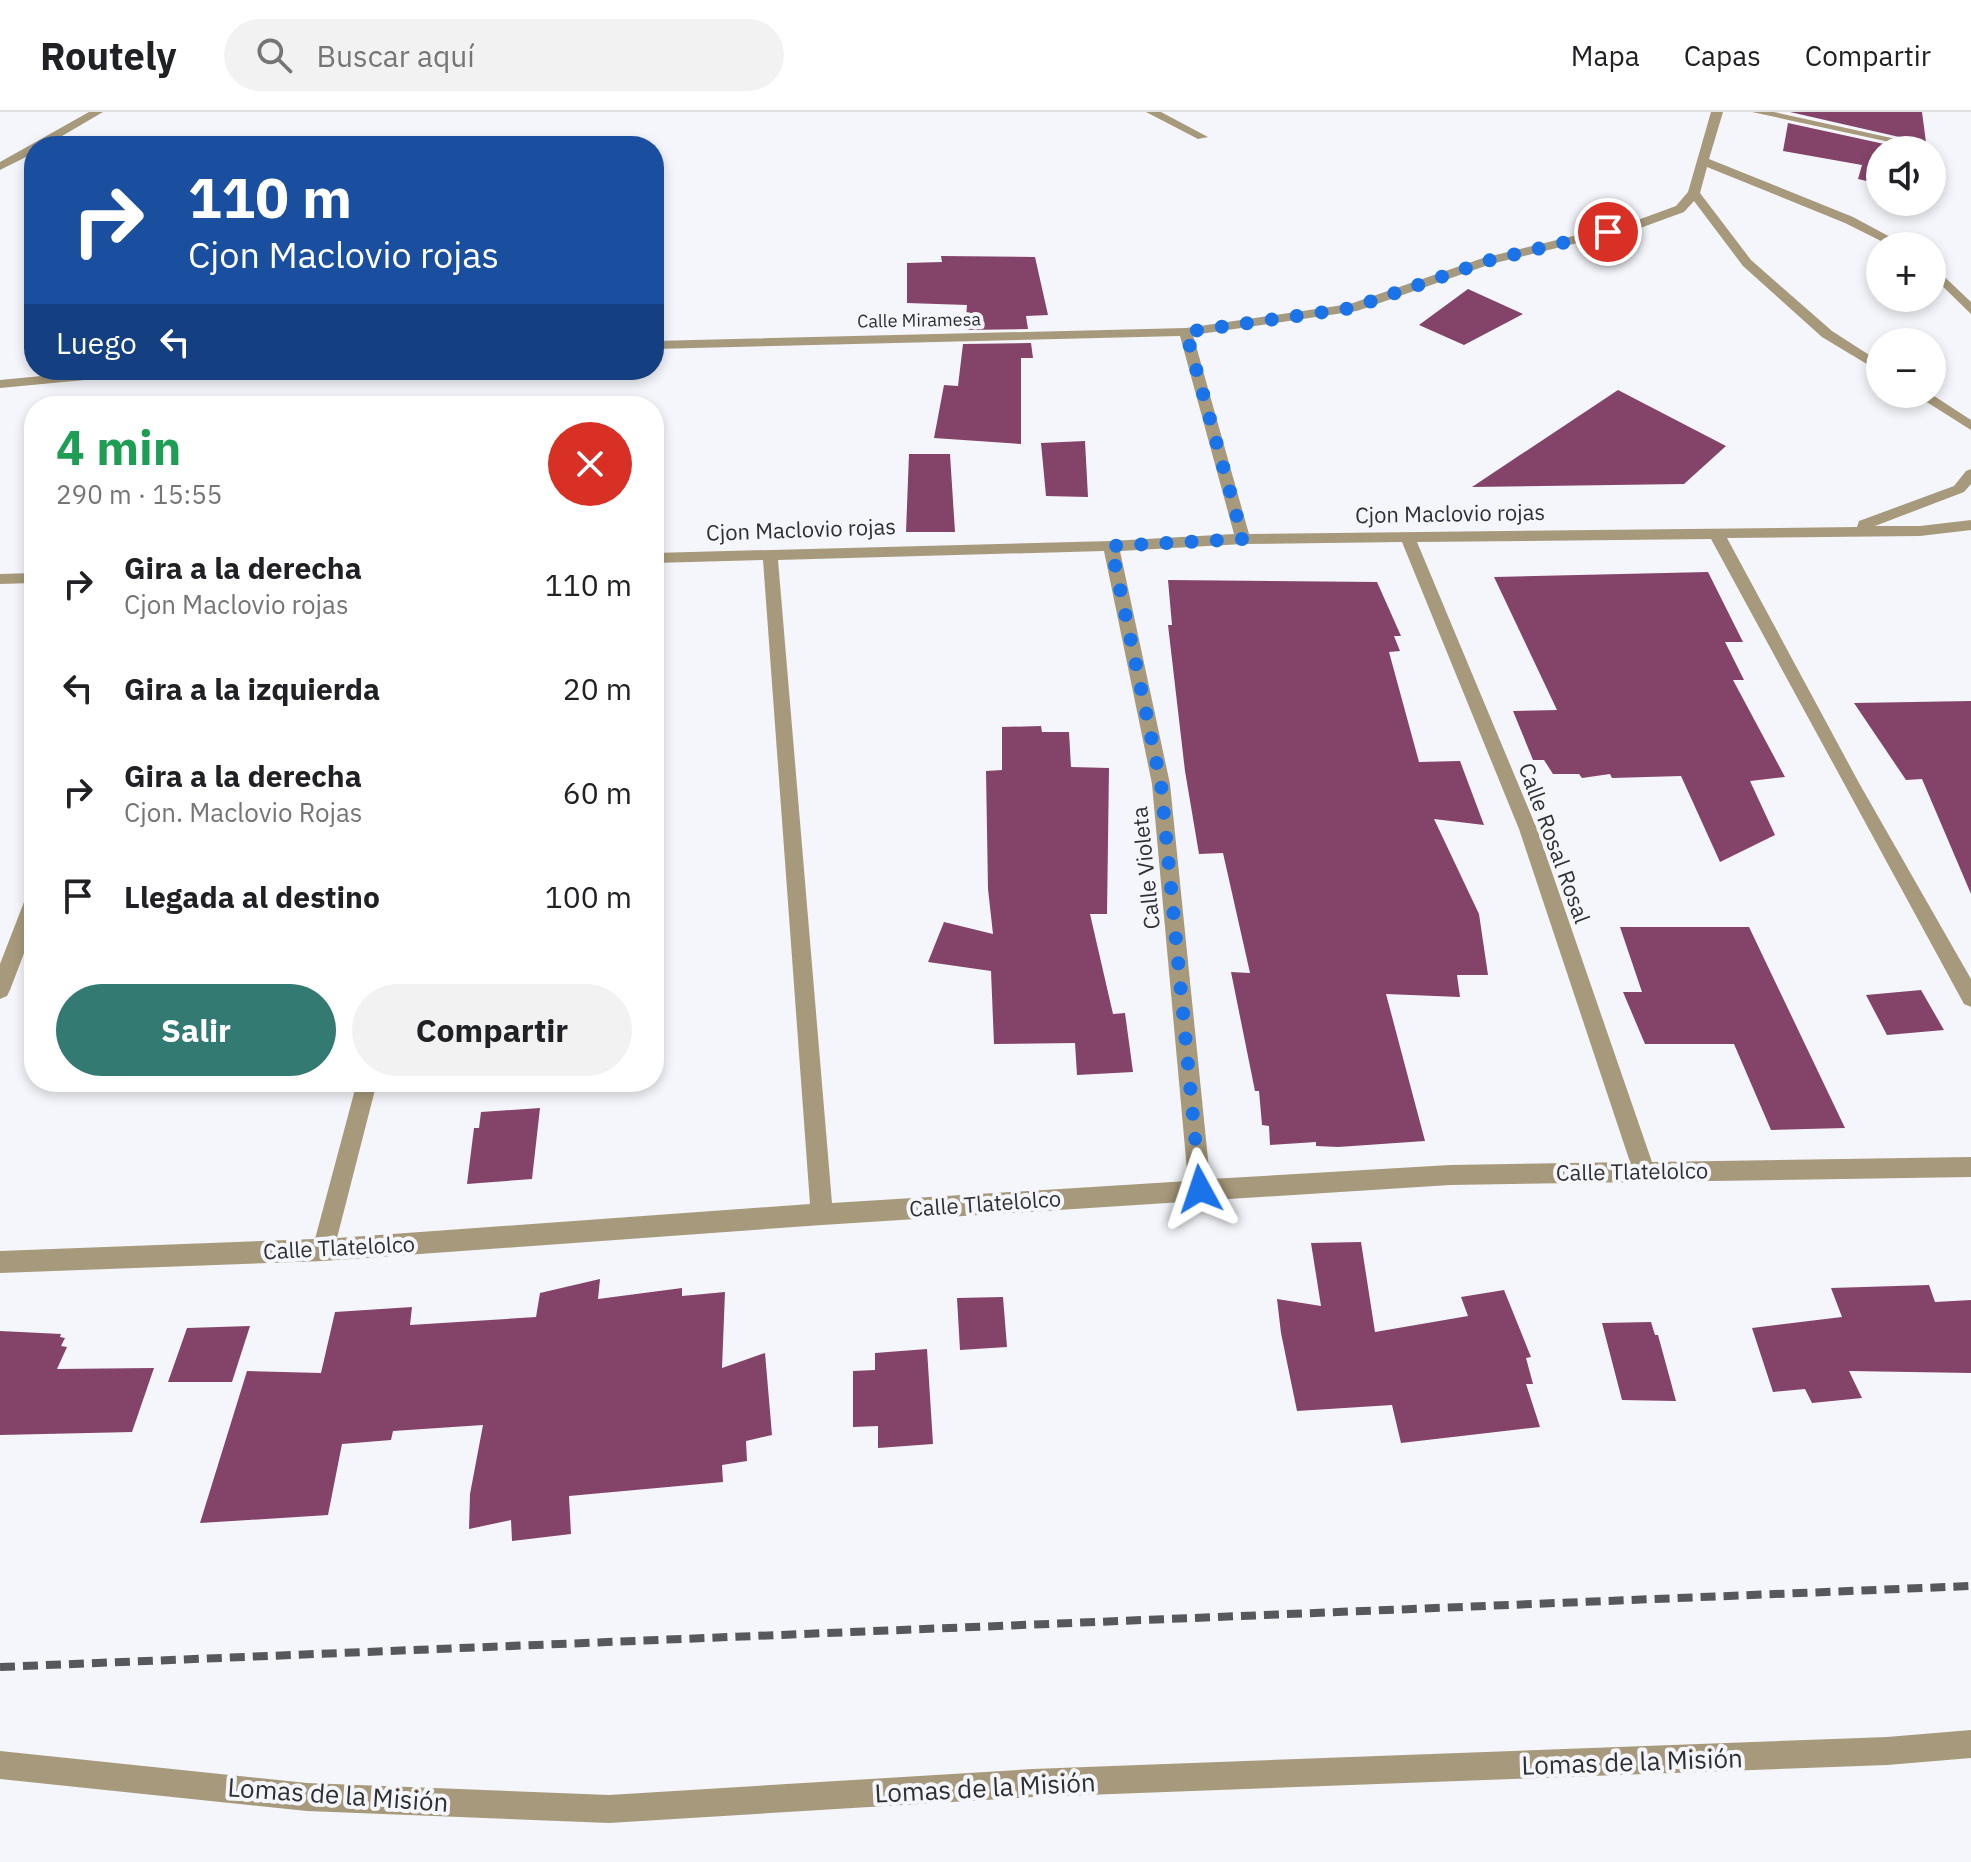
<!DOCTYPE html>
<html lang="es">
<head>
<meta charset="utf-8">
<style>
	:root { --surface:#fff; --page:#f2f2f2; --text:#202124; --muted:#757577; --line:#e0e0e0; --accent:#337a72 }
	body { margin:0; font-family:"IBM Plex Sans",sans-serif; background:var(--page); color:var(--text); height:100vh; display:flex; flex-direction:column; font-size:30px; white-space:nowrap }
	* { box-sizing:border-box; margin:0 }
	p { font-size:26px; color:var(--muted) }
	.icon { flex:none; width:44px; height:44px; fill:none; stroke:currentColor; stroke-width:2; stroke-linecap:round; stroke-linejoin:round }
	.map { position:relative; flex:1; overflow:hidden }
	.panel { position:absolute; left:24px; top:284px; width:640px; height:696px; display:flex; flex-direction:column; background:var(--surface); border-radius:32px; box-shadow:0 4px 12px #0003 }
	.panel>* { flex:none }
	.banner { position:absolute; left:24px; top:24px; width:640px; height:244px; border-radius:32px; box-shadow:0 4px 12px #0003; background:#1a4fa0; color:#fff; overflow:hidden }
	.tools { position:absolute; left:1866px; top:24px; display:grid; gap:16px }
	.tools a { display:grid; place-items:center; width:80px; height:80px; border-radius:50%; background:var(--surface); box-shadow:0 4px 12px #0003; font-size:40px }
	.pin { position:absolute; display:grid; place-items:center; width:68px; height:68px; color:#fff; margin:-34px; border:4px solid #fff; border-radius:50%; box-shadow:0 2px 8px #0007 }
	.me { position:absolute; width:88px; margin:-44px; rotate:355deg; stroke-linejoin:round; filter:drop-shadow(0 0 6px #0008) }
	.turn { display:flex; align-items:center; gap:28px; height:168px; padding:0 32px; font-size:36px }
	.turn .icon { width:104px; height:104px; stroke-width:2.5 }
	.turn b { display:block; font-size:56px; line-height:68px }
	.then { display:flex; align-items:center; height:76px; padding:0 32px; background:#0003; gap:16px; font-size:30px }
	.round { display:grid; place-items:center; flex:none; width:84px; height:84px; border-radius:42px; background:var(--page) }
	.headline { display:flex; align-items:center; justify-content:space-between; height:136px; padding:0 32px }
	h1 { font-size:48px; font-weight:800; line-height:60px; color:#1e9e55 }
	.cta { display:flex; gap:16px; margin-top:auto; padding:16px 32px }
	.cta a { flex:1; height:92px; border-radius:48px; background:var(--accent); color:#fff; font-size:32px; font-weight:800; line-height:92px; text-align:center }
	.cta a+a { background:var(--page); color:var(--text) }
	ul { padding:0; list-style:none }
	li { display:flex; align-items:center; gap:24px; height:104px; padding:0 32px }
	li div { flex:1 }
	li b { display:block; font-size:30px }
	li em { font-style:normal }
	header { display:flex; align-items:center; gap:48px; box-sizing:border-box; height:112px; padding:0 40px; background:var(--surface); border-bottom:2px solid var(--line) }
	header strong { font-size:38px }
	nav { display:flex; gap:44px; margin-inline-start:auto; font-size:28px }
	.search { width:560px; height:72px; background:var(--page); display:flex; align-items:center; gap:20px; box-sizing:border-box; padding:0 28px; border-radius:44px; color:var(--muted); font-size:30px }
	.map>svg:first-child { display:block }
	.building { fill:#84446a }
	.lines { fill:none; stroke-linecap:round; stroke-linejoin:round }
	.street { fill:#a7997b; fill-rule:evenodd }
	.rail { stroke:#57585b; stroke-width:8; stroke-dasharray:15 8; stroke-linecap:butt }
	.route { stroke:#1a73e8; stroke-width:14; stroke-dasharray:0 25.2 }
	.labels { text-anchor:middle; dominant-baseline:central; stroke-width:8; stroke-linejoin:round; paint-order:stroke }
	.far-street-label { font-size:18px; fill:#2f3032; stroke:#f4f6fb }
	.street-label { font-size:22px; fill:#2f3032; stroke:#f4f6fb }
	.near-street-label { font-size:26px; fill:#2f3032; stroke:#f4f6fb }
</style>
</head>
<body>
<header>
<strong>Routely</strong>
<div class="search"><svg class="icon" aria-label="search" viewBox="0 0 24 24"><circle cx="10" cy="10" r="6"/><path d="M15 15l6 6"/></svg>Buscar aquí</div>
<nav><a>Mapa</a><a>Capas</a><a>Compartir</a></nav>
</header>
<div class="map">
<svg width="1971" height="1750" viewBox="0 0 1971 1750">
	<rect width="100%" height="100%" fill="#f4f6fb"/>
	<path class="building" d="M 1790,0 L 1922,0 L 1927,38 L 1880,38 L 1880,72 L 1858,67 L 1862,53 L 1783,39 L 1788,11 L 1898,35 L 1906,32 L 1908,27 Z
		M 941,144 L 1035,145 L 1048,203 L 1026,204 L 1028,217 L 965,218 L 967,193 L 907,191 L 907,151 L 942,150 Z
		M 1468,177 L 1523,202 L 1464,233 L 1419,213 Z
		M 1031,231 L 1033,246 L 1021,246 L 1021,332 L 934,326 L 944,273 L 958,274 L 963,232 Z
		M 1618,278 L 1726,334 L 1684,372 L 1472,375 Z
		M 1085,329 L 1088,385 L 1046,384 L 1041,331 Z
		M 909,342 L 950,342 L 955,420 L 906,420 Z
		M 1708,460 L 1743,530 L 1725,530 L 1744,568 L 1733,568 L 1785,665 L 1750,669 L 1775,723 L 1720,750 L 1681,664 L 1612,666 L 1610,662 L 1582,666 L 1579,662 L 1553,662 L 1544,648 L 1533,648 L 1513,599 L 1557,598 L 1494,465 Z
		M 1168,468 L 1377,470 L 1401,524 L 1394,524 L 1400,539 L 1389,540 L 1419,650 L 1460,649 L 1484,713 L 1434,707 L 1479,802 L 1488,863 L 1457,863 L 1460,885 L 1386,882 L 1425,1029 L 1338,1035 L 1316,1034 L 1316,1030 L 1270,1033 L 1269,1014 L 1262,1013 L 1259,979 L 1255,979 L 1231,860 L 1250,861 L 1223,741 L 1199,742 L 1185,659 L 1168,513 L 1172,513 Z
		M 1971,589 L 1971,782 L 1922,667 L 1906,668 L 1854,591 Z
		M 1041,614 L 1042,620 L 1069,620 L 1071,655 L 1109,656 L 1107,802 L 1090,802 L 1113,902 L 1125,901 L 1133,960 L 1077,963 L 1075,931 L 994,932 L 991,859 L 928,850 L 944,810 L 993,822 L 988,777 L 986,659 L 1002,658 L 1002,615 Z
		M 1620,815 L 1749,815 L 1845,1016 L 1771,1018 L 1734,932 L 1645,932 L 1623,880 L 1642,880 Z
		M 1921,878 L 1944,918 L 1887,923 L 1866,883 Z
		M 540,996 L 532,1067 L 467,1072 L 474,1016 L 479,1016 L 481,1000 Z
		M 1361,1130 L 1375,1220 L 1468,1204 L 1461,1185 L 1504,1178 L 1531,1245 L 1526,1246 L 1533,1272 L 1526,1272 L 1540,1315 L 1401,1331 L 1392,1293 L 1297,1299 L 1281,1221 L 1277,1187 L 1321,1194 L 1311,1131 Z
		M 600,1167 L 598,1187 L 682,1176 L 682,1184 L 725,1180 L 722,1256 L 765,1241 L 772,1323 L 746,1329 L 747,1349 L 722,1353 L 723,1370 L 569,1384 L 571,1422 L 512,1429 L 511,1408 L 469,1417 L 470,1382 L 483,1313 L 393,1319 L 391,1328 L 342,1332 L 328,1403 L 200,1411 L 247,1259 L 321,1261 L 335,1200 L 412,1195 L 410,1213 L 536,1205 L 540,1181 Z
		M 1929,1173 L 1935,1190 L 1971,1188 L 1971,1261 L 1849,1259 L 1862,1286 L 1812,1291 L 1805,1277 L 1773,1280 L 1752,1216 L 1842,1205 L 1831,1176 Z
		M 1003,1185 L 1007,1235 L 960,1238 L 957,1186 Z
		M 1651,1210 L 1655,1223 L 1658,1223 L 1676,1289 L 1622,1288 L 1602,1211 Z
		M 250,1214 L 232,1270 L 168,1270 L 187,1216 Z
		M 0,1219 L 61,1222 L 60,1225 L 65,1226 L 61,1234 L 67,1235 L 57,1257 L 154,1256 L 132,1320 L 0,1323 Z
		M 927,1237 L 933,1332 L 878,1336 L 878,1314 L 853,1315 L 853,1259 L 875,1258 L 875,1241 Z"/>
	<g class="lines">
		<path class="street" d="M 89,0 L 103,0 L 45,34 L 34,34 L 34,41 L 0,58 L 0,50 Z
			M 1146,0 L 1161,0 L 1208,25 L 1198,27 Z
			M 1711,0 L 1723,0 L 1709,47 L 1853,105 L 1907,134 L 1891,134 L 1845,111 L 1707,55 L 1700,81 L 1751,148 L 1832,219 L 1880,250 L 1880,260 L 1822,225 L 1743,154 L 1694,89 L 1684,100 L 1643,115 L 1491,152 L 1357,199 L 1193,223 L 1249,422 L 1857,415 L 1859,409 L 1954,374 L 1966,359 L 1971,357 L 1971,372 L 1964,380 L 1875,414 L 1920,414 L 1971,408 L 1971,418 L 1920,424 L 1727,426 L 1859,671 L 1971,867 L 1971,895 L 1964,892 L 1711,427 L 1417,430 L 1537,717 L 1652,1050 L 1971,1045 L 1971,1065 L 1450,1073 L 822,1113 L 323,1149 L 0,1161 L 0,1139 L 315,1127 L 357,970 L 377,970 L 337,1126 L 810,1092 L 763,448 L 654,451 L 654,441 L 1111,429 L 1234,422 L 1180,224 L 654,237 L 654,229 L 1186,216 L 1350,192 L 1483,146 L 1635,109 L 1676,94 L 1688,80 ZM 1402,430 L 1519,717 L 1630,1050 L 1450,1053 L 1210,1067 L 1170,672 L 1120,439 L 1243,432 ZM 1104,439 L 1152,672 L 1188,1069 L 832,1091 L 778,448 Z
			M 1752,0 L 1774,0 L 1905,29 L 1899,32 Z
			M 1932,153 L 1971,190 L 1971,202 L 1932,164 Z
			M 104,258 L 155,258 L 148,262 L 0,276 L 0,268 Z
			M 1914,282 L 1931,282 L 1971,308 L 1971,318 Z
			M 34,461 L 34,471 L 0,472 L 0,462 Z
			M 34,782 L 34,815 L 10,878 L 7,884 L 0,887 L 0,852 L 24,790 L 27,784 Z
			M 1971,1618 L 1971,1646 L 1887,1653 L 1033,1685 L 609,1711 L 307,1699 L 0,1667 L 0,1639 L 307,1671 L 609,1683 L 1033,1657 L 1887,1625 Z"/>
		<path class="rail" d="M 0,1555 L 1971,1474"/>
	</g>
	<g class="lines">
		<path class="route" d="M 1200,1077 L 1161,672 L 1111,434 L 1243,427 L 1186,220 L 1352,196 L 1487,149 L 1608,120"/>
	</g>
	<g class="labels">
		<g class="far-street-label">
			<text transform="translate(919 208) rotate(-1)">Calle Miramesa</text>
		</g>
		<g class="street-label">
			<text transform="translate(1450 401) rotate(-1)">Cjon Maclovio rojas</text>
			<text transform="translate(801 417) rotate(-2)">Cjon Maclovio rojas</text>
			<text transform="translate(1555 731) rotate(70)">Calle Rosal Rosal</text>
			<text transform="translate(1145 756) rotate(-96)">Calle Violeta</text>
			<text transform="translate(1632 1059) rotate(-1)">Calle Tlatelolco</text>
			<text transform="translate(985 1091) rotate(-4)">Calle Tlatelolco</text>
			<text transform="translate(339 1135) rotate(-3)">Calle Tlatelolco</text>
		</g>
		<g class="near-street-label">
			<text transform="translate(1632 1649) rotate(-2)">Lomas de la Misión</text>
			<text transform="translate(985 1675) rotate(-3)">Lomas de la Misión</text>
			<text transform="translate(338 1682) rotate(4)">Lomas de la Misión</text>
		</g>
	</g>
</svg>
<div class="tools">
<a><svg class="icon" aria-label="sound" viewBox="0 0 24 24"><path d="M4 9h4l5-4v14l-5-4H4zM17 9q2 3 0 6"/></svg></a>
<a>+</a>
<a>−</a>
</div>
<div class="pin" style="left:1608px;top:120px;background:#d93025"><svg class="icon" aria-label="arrive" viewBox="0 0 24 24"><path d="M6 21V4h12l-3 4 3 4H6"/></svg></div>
<svg class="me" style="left:1200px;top:1077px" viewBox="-20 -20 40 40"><path d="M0-17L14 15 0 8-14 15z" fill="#1a73e8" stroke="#fff" stroke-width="4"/></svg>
<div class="banner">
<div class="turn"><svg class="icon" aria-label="right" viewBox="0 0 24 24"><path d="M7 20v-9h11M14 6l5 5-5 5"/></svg><div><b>110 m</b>Cjon Maclovio rojas</div></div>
<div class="then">Luego<svg class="icon" aria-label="left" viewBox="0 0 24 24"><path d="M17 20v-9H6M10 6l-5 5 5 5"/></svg></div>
</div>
<section class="panel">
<div class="headline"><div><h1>4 min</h1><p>290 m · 15:55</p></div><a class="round" style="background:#d93025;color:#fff"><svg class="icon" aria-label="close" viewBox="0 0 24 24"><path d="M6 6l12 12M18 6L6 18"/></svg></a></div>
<ul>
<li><svg class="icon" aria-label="right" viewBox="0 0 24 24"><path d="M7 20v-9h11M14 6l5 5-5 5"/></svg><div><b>Gira a la derecha</b><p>Cjon Maclovio rojas</p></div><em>110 m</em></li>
<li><svg class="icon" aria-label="left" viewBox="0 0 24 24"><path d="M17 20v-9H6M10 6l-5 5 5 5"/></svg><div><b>Gira a la izquierda</b></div><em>20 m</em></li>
<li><svg class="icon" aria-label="right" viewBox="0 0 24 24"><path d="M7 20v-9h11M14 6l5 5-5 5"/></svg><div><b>Gira a la derecha</b><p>Cjon. Maclovio Rojas</p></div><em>60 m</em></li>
<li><svg class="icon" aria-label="arrive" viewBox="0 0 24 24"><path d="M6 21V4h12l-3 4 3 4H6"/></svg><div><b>Llegada al destino</b></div><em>100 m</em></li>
</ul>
<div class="cta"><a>Salir</a><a>Compartir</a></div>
</section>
</div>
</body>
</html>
